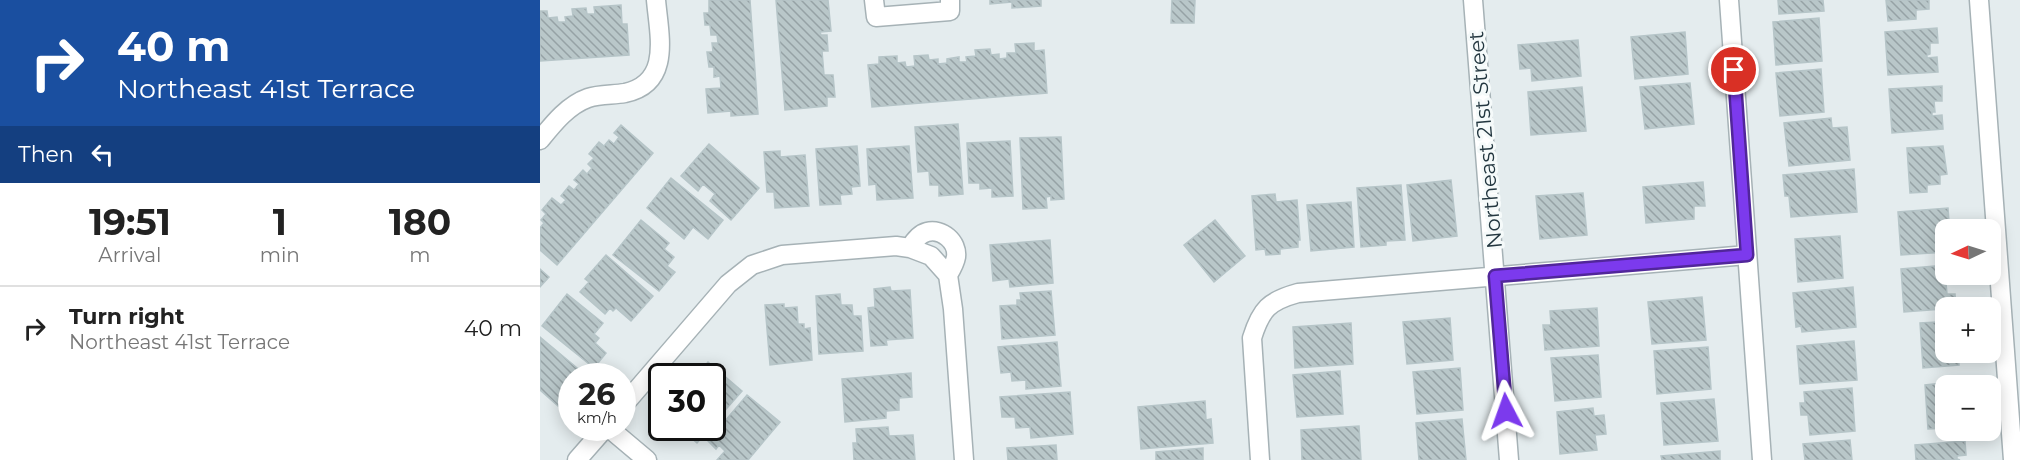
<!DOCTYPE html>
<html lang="en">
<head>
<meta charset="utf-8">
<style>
	:root { --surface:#fff; --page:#f2f2f2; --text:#222; --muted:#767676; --line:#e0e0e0 }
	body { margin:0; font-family:Montserrat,sans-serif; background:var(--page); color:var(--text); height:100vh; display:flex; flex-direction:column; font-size:22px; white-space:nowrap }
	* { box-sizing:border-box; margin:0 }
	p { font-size:20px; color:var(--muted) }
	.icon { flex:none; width:33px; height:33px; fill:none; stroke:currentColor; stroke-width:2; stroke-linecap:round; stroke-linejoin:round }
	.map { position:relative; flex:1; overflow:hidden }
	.panel { display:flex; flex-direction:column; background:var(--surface); width:540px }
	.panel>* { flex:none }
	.hud { background:#1a4fa0; color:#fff; overflow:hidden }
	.needle { width:39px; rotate:266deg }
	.tools { position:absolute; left:1395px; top:219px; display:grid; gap:12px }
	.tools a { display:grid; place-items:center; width:66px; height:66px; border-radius:12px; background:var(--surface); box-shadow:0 3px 15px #0003; font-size:30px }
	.speed { position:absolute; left:18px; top:363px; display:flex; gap:12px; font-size:30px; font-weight:700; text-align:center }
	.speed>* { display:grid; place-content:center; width:78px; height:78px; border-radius:50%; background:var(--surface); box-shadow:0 3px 15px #0003; line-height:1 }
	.speed small { font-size:15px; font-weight:400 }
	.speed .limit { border:3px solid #111; border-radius:9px; background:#fff; color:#111 }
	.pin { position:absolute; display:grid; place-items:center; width:51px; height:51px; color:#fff; margin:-26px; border:3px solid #fff; border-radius:50%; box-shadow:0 2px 6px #0007 }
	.me { position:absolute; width:66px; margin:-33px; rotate:356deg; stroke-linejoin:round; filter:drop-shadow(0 0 4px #0008) }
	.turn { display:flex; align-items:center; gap:21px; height:126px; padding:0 18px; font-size:27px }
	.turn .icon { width:78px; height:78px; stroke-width:2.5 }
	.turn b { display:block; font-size:42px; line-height:51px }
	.then { display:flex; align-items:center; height:57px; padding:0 18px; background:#0003; gap:12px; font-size:22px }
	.eta { display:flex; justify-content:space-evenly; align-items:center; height:102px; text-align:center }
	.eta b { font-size:36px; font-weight:700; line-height:42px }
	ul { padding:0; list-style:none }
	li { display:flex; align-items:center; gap:18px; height:84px; padding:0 18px; border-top:2px solid var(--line) }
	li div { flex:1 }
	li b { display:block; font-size:22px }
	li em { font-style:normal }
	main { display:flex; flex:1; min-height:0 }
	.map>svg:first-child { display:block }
	.building { fill:url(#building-back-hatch); stroke:#b6c5c8; stroke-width:1.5 }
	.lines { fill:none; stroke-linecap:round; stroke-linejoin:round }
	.street-casing { stroke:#a6b2b6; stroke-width:21 }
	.street { stroke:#fff; stroke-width:18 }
	.route-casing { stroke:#51269a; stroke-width:15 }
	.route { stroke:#7c3aed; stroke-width:10 }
	.labels { text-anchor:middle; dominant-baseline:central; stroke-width:6; stroke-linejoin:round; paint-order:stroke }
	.street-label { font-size:21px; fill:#233740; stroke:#f5fafa }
</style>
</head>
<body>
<main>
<section class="panel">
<div class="hud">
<div class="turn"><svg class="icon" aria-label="right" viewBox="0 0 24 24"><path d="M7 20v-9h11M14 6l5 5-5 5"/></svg><div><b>40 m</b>Northeast 41st Terrace</div></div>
<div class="then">Then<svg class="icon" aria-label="left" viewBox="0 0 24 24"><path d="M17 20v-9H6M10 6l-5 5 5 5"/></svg></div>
</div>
<div class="eta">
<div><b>19:51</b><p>Arrival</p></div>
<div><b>1</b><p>min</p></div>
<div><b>180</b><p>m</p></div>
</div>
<ul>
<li><svg class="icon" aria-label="right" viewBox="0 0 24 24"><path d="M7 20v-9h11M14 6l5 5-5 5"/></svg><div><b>Turn right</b><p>Northeast 41st Terrace</p></div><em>40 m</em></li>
</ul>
</section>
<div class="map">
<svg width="1480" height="460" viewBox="0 0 1480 460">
	<defs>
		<pattern id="building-back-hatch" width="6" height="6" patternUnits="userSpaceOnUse" patternTransform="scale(1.5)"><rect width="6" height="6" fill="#b9c7c9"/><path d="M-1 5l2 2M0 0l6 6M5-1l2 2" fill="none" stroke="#96a2a5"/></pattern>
	</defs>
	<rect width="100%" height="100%" fill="#e4ecee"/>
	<path class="building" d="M 169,0 L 210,0 L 218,114 L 191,116 L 191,111 L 168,113 L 166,89 L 181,88 L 180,76 L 174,77 L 174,67 L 169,67 L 167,52 L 173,52 L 172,43 L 178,43 L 177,35 L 171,35 L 170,25 L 165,25 L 164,13 L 169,13 Z
		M 236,0 L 288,0 L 291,31 L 280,32 L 281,35 L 287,35 L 288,51 L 282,51 L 284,75 L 293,75 L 295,97 L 287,97 L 287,106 L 245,110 Z
		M 450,0 L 501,0 L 501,6 L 472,8 L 472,2 L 450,4 Z
		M 632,0 L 655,0 L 654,23 L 631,23 Z
		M 1238,0 L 1283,0 L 1284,11 L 1239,14 Z
		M 1346,0 L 1389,0 L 1389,9 L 1376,10 L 1376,19 L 1348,21 Z
		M 81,5 L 82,24 L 87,24 L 89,55 L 0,61 L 0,11 L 7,11 L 8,18 L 17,17 L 18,22 L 26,22 L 25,17 L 33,16 L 32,9 L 46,8 L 47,14 L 55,14 L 54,7 Z
		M 1279,18 L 1282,61 L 1236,65 L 1233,22 Z
		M 1397,28 L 1398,43 L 1390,43 L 1390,54 L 1387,55 L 1387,58 L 1397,57 L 1398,72 L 1348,75 L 1345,32 Z
		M 1145,32 L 1148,74 L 1095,79 L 1091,37 Z
		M 1038,40 L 1041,76 L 992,81 L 991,68 L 980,69 L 978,45 Z
		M 494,43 L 494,51 L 504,50 L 507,93 L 332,107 L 328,65 L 339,64 L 339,57 L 357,56 L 357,63 L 365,62 L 366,67 L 375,66 L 374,56 L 388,55 L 389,60 L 398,59 L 398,64 L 407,63 L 407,59 L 419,57 L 419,62 L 427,62 L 426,57 L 436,56 L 435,50 L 450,49 L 451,55 L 459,54 L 459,59 L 467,58 L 467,53 L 476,53 L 475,44 Z
		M 1281,69 L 1284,112 L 1240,116 L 1236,73 Z
		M 1150,83 L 1154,124 L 1105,129 L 1100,87 Z
		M 1402,86 L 1402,101 L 1394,101 L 1395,112 L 1392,112 L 1392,116 L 1402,115 L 1403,129 L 1352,133 L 1349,89 Z
		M 1042,87 L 1046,131 L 991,135 L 988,92 Z
		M 1291,118 L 1292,128 L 1307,127 L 1310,160 L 1249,166 L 1244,123 Z
		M 418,124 L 423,194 L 399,196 L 399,185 L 390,185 L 389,171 L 378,172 L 375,127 Z
		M 81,125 L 113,153 L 17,265 L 0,250 L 0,228 L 4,223 L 1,220 L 6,214 L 2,210 L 12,198 L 21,205 L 26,200 L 21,196 L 29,186 L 34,190 L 39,184 L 34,180 L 43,170 L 47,174 L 52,168 L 48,164 L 54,158 L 49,154 L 59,142 L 64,146 L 69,140 L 74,144 L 79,137 L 74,133 Z
		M 521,137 L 524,199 L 511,200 L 511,196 L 506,197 L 507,208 L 483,209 L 480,138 Z
		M 470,141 L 473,196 L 452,197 L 452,188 L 440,189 L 440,183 L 429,183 L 427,143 Z
		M 169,144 L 219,188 L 191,220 L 170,201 L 175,194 L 163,184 L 158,191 L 141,176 Z
		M 317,146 L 320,186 L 311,187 L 312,194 L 300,195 L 301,204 L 280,205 L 276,149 Z
		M 369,146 L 373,198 L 337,200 L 336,184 L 329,185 L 327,149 Z
		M 1403,146 L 1407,174 L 1400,175 L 1400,184 L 1387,185 L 1387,192 L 1370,193 L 1367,148 Z
		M 240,151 L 240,157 L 265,155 L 269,206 L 235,208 L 234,192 L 227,192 L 224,152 Z
		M 1314,169 L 1317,212 L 1251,217 L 1249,196 L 1245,196 L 1243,175 Z
		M 131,178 L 183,220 L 168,239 L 153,227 L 144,239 L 107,208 Z
		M 911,180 L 917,236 L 873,241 L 867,185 Z
		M 1163,182 L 1165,206 L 1154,206 L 1154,219 L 1106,223 L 1103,187 Z
		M 861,185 L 865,240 L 846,241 L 846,245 L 821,247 L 817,188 Z
		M 1043,193 L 1047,235 L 1000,239 L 996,196 Z
		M 735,194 L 736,202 L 757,200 L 760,240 L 758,240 L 758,247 L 740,249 L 740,254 L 726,255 L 725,249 L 716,250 L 712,196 Z
		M 811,202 L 814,247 L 771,251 L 767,205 Z
		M 1408,208 L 1409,222 L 1400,223 L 1400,226 L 1403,226 L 1404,237 L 1406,237 L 1406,252 L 1361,255 L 1358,212 Z
		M 101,220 L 129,243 L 124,249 L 134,257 L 127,266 L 135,272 L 119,291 L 73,255 Z
		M 675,220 L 705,256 L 674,282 L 644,245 Z
		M 1300,236 L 1303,278 L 1258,282 L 1255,239 Z
		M 510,240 L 513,283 L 470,287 L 469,279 L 453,281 L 450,245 Z
		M 66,255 L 113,296 L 91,321 L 76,308 L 73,311 L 70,308 L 65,314 L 40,292 L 49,282 L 45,279 Z
		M 1406,265 L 1406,274 L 1412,274 L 1412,279 L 1402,280 L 1403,283 L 1406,283 L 1407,294 L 1415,294 L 1416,308 L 1364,312 L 1361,269 Z
		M 0,269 L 9,277 L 0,287 Z
		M 350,287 L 351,291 L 370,290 L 373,338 L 346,340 L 347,345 L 331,346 L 328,308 L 335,307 L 334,289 Z
		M 1313,287 L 1316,327 L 1262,332 L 1261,326 L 1256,327 L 1253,293 Z
		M 511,291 L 515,335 L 462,339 L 460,306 L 477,305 L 477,300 L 481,300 L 480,293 Z
		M 27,294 L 63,323 L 54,334 L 59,338 L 55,343 L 66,353 L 54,368 L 2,326 Z
		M 300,294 L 301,305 L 312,305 L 313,316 L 321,316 L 323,351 L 279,354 L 276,296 Z
		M 1162,297 L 1166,340 L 1112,344 L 1108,302 Z
		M 244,304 L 244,308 L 257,307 L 258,324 L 264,324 L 264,329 L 270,328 L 272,360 L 230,365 L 225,305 Z
		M 1057,308 L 1059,346 L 1005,350 L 1003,325 L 1011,325 L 1010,311 Z
		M 910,318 L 913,360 L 867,364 L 863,322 Z
		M 1397,322 L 1398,329 L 1406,328 L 1406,352 L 1418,352 L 1419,365 L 1383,368 L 1380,323 Z
		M 811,323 L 813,364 L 755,368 L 753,327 Z
		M 0,337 L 42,372 L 39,376 L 32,376 L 32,381 L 28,378 L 25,382 L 32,388 L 32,390 L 18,406 L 0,390 Z
		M 1314,341 L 1317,380 L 1260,384 L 1257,346 Z
		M 517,342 L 521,386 L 486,389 L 486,380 L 472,381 L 471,372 L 461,373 L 458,347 Z
		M 1168,347 L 1171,389 L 1117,394 L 1114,351 Z
		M 1058,355 L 1061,397 L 1015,401 L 1011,358 Z
		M 168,362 L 202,391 L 172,425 L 172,376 L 156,376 Z
		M 920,368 L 923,410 L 877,414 L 873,372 Z
		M 800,371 L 803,414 L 757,417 L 753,375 Z
		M 371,373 L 372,397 L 359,398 L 359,410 L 346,411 L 346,418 L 305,422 L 302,379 Z
		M 1402,383 L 1402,390 L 1406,390 L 1406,428 L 1388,429 L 1385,385 Z
		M 1312,388 L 1315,431 L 1270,435 L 1268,415 L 1261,415 L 1260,403 L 1265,403 L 1264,392 Z
		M 530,392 L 533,434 L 491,438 L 490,427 L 476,428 L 475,417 L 462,417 L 460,397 Z
		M 207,395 L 240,422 L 208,460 L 177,460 L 185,451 L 179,445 L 176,449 L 168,441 Z
		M 1174,399 L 1178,441 L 1124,445 L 1121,403 Z
		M 665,401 L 666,420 L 671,419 L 673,443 L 601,449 L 598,407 Z
		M 1053,408 L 1054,416 L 1064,415 L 1066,434 L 1055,435 L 1057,450 L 1020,454 L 1017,412 Z
		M 922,419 L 926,460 L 879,460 L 876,423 Z
		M 819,426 L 821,460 L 762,460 L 761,430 Z
		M 348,427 L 349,436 L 373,435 L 375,460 L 314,460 L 313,443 L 317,443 L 316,429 Z
		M 140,428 L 170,428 L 157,443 Z
		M 1310,440 L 1312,460 L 1265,460 L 1263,444 Z
		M 1425,441 L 1426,455 L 1417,456 L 1417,459 L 1420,460 L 1376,460 L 1375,445 Z
		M 516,445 L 517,460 L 468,460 L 467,448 Z
		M 663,448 L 663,460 L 616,460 L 616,452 Z
		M 1180,451 L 1180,460 L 1122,460 L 1121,456 Z"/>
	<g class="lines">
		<g class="street-casing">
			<path id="street" d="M 334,0 L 336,17 L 410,11 L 410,0
				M 933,0 L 969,460
				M 1189,0 L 1222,460
				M 1439,0 L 1473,460
				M 0,140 C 13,124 28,105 48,98 C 59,94 73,95 85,93 C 132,83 119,35 116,0
				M 370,248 C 374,241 379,234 387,232 C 402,228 418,242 416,257 C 415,263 411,270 408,275
				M 82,407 L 188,284 L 212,265 L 242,255 L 356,246 L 370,248 L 391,256 L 408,275 L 413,309 L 424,460
				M 69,428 L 107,460
				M 37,460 L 65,428
				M 720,460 L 712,338 C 721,309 729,301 758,293 L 1207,255"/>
		</g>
		<use href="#street" class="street"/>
	</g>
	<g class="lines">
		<g class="route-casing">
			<path id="route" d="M 966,411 L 955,276 L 1207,255 L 1194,70"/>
		</g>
		<use href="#route" class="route"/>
	</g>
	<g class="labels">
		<g class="street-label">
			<text transform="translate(945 140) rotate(-95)">Northeast 21st Street</text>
		</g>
	</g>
</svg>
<div class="tools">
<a><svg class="needle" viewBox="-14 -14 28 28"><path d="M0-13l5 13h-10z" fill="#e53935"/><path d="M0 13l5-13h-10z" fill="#767676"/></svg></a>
<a>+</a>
<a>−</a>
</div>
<div class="speed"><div>26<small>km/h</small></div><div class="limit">30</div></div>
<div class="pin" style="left:1194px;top:70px;background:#d93025"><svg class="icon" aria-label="arrive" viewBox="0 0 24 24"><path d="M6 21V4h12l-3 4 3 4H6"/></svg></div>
<svg class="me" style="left:966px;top:411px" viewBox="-20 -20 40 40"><path d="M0-17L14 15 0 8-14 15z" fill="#7c3aed" stroke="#fff" stroke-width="4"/></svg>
</div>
</main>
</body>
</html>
